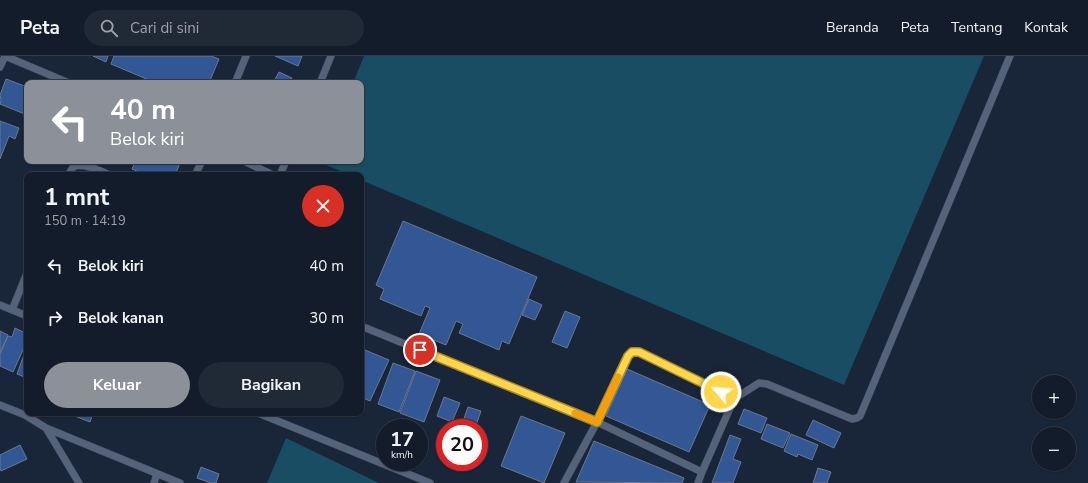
<!DOCTYPE html>
<html lang="id">
<head>
<meta charset="utf-8">
<style>
	:root { --surface:#131c2a; --page:#202936; --text:#f1f3f6; --muted:#9da1a8; --line:#323a47; --accent:#8c9099 }
	body { margin:0; font-family:"Nunito Sans",sans-serif; background:var(--page); color:var(--text); height:100vh; display:flex; flex-direction:column; font-size:15px; white-space:nowrap }
	* { box-sizing:border-box; margin:0 }
	p { font-size:13px; color:var(--muted) }
	.icon { flex:none; width:22px; height:22px; fill:none; stroke:currentColor; stroke-width:2; stroke-linecap:round; stroke-linejoin:round }
	.map { position:relative; flex:1; overflow:hidden }
	.details { position:absolute; left:24px; top:116px; width:340px; height:244px; display:flex; flex-direction:column; background:var(--surface); border-radius:8px; box-shadow:0 1px 3px #0004,0 0 0 1px var(--line) }
	.details>* { flex:none }
	.banner { position:absolute; left:24px; top:24px; width:340px; height:84px; border-radius:8px; box-shadow:0 1px 3px #0004,0 0 0 1px var(--line); background:#8c9099; color:#fff; overflow:hidden }
	.buttons { position:absolute; left:1032px; top:319px; display:grid; gap:8px }
	.buttons a { display:grid; place-items:center; width:44px; height:44px; border-radius:50%; background:var(--surface); box-shadow:0 1px 3px #0004,0 0 0 1px var(--line); font-size:20px }
	.speed { position:absolute; left:376px; top:363px; display:flex; gap:8px; font-size:20px; font-weight:700; text-align:center }
	.speed>* { display:grid; place-content:center; width:52px; height:52px; border-radius:50%; background:var(--surface); box-shadow:0 1px 3px #0004,0 0 0 1px var(--line); line-height:1 }
	.speed small { font-size:10px; font-weight:400 }
	.speed .limit { border:6px solid #d22; background:#fff; color:#111 }
	.pin { position:absolute; display:grid; place-items:center; width:34px; height:34px; color:#fff; margin:-17px; border:2px solid #fff; border-radius:50%; box-shadow:0 1px 4px #0007 }
	.me { position:absolute; width:44px; margin:-22px; rotate:297deg; stroke-linejoin:round; filter:drop-shadow(0 0 3px #0008) }
	.turn { display:flex; align-items:center; gap:14px; height:84px; padding:0 20px; font-size:18px }
	.turn .icon { width:52px; height:52px; stroke-width:2.5 }
	.turn b { display:block; font-size:28px; line-height:34px }
	.round { display:grid; place-items:center; flex:none; width:42px; height:42px; border-radius:21px; background:var(--page) }
	.overview { display:flex; align-items:center; justify-content:space-between; height:68px; padding:0 20px }
	h1 { font-size:24px; font-weight:700; line-height:30px }
	.primary-button { display:flex; gap:8px; margin-top:auto; padding:8px 20px }
	.primary-button a { flex:1; height:46px; border-radius:24px; background:var(--accent); color:#fff; font-size:16px; font-weight:700; line-height:46px; text-align:center }
	.primary-button a+a { background:var(--page); color:var(--text) }
	ul { padding:0; list-style:none }
	li { display:flex; align-items:center; gap:12px; height:52px; padding:0 20px }
	li div { flex:1 }
	li b { display:block; font-size:15px }
	li em { font-style:normal }
	header { display:flex; align-items:center; gap:24px; box-sizing:border-box; height:56px; padding:0 20px; background:var(--surface); border-bottom:1px solid var(--line) }
	header strong { font-size:19px }
	nav { display:flex; gap:22px; margin-inline-start:auto; font-size:14px }
	.search { width:280px; height:36px; background:var(--page); display:flex; align-items:center; gap:10px; box-sizing:border-box; padding:0 14px; border-radius:22px; color:var(--muted); font-size:15px }
	.map>svg:first-child { display:block }
	.water { fill:#184d63 }
	.building { fill:#325794; stroke:#69788f }
	.lines { fill:none; stroke-linecap:round; stroke-linejoin:round }
	.service-casing { stroke:#394252; stroke-width:8 }
	.service { stroke:#55637a; stroke-width:7 }
	.route-casing { stroke:#a68a30; stroke-width:10 }
	.route { stroke:#ffd54a; stroke-width:7 }
	.slow { stroke:#f59e0b; stroke-width:7 }
</style>
</head>
<body>
<header>
<strong>Peta</strong>
<div class="search"><svg class="icon" aria-label="search" viewBox="0 0 24 24"><circle cx="10" cy="10" r="6"/><path d="M15 15l6 6"/></svg>Cari di sini</div>
<nav><a>Beranda</a><a>Peta</a><a>Tentang</a><a>Kontak</a></nav>
</header>
<div class="map">
<svg width="1088" height="427" viewBox="0 0 1088 427">
	<rect width="100%" height="100%" fill="#192538"/>
	<path class="water" d="M 364,0 L 984,0 L 844,329 L 361,124 L 361,119 L 350,119 L 319,106 L 361,105 L 361,27 L 353,27 Z
		M 286,382 L 379,427 L 267,427 Z"/>
	<path class="building" d="M 93,0 L 108,0 L 106,6 Z
		M 114,0 L 211,0 L 219,3 L 209,27 L 156,27 L 111,8 Z
		M 275,0 L 302,0 L 298,10 Z
		M 279,16 L 292,22 L 289,27 L 273,27 Z
		M 6,23 L 27,31 L 27,59 L 0,48 L 1,44 L 0,39 Z
		M 0,65 L 19,72 L 15,83 L 9,80 L 0,103 Z
		M 133,105 L 181,105 L 175,119 L 146,119 L 132,113 L 135,106 Z
		M 403,165 L 537,221 L 509,288 L 502,285 L 499,294 L 459,277 L 463,268 L 456,265 L 446,289 L 419,278 L 430,252 L 425,250 L 421,260 L 380,243 L 384,233 L 376,229 Z
		M 529,243 L 542,249 L 535,264 L 522,259 Z
		M 565,255 L 580,261 L 567,292 L 552,286 Z
		M 15,272 L 27,278 L 27,285 L 13,316 L 0,310 L 0,298 L 8,280 L 12,281 Z
		M 0,275 L 8,279 L 0,297 Z
		M 26,293 L 27,293 L 27,322 L 17,318 Z
		M 365,294 L 389,304 L 370,345 L 361,341 L 361,302 Z
		M 393,307 L 415,315 L 399,356 L 378,348 Z
		M 627,313 L 710,349 L 689,396 L 606,360 Z
		M 416,315 L 440,324 L 424,366 L 400,357 Z
		M 444,341 L 460,347 L 452,366 L 437,360 Z
		M 468,351 L 481,355 L 475,372 L 461,371 Z
		M 744,353 L 767,362 L 761,377 L 738,368 Z
		M 67,357 L 93,357 L 90,366 Z
		M 521,360 L 565,377 L 544,427 L 501,410 Z
		M 813,364 L 841,377 L 834,392 L 806,379 Z
		M 767,368 L 790,377 L 783,392 L 761,383 Z
		M 791,378 L 818,389 L 812,404 L 798,398 L 797,401 L 784,395 Z
		M 730,379 L 741,383 L 733,403 L 741,406 L 733,427 L 712,427 Z
		M 594,385 L 684,422 L 682,427 L 576,426 Z
		M 20,389 L 27,403 L 1,415 L 0,412 L 0,399 Z
		M 201,411 L 219,418 L 216,427 L 211,427 L 197,422 Z
		M 818,412 L 831,416 L 827,427 L 813,427 Z"/>
	<g class="lines">
		<g class="service-casing">
			<path id="service" d="M 0,11 L 5,0 L 69,27
				M 235,27 L 246,0
				M 320,27 L 331,0
				M 244,105 L 273,119
				M 68,119 L 74,110 C 87,108 98,114 110,119
				M 195,119 L 202,105
				M 280,119 L 286,105
				M 0,249 L 27,260
				M 12,254 L 27,217
				M 361,270 L 597,366 L 702,416 L 698,427
				M 734,343 L 759,327 L 767,328 L 852,363 L 857,362 L 860,360 L 1010,0
				M 0,349 L 25,359 L 46,372 L 79,427
				M 258,357 L 430,427
				M 46,372 L 180,427
				M 154,427 L 157,418
				M 564,427 L 597,366 L 628,300 L 632,296 L 639,296 L 734,343 L 702,416"/>
		</g>
		<use href="#service" class="service"/>
	</g>
	<g class="lines">
		<g class="route-casing">
			<path id="route" d="M 420,294 L 597,366 L 628,300 L 632,296 L 639,296 L 721,336"/>
		</g>
		<use href="#route" class="route"/>
		<path class="slow" d="M 575,357 L 597,366 L 618,321"/>
	</g>
</svg>
<div class="buttons">
<a>+</a>
<a>−</a>
</div>
<div class="speed"><div>17<small>km/h</small></div><div class="limit">20</div></div>
<div class="pin" style="left:420px;top:294px;background:#d93025"><svg class="icon" aria-label="arrive" viewBox="0 0 24 24"><path d="M6 21V4h12l-3 4 3 4H6"/></svg></div>
<svg class="me" style="left:721px;top:336px" viewBox="-20 -20 40 40"><circle r="17" fill="#ffd54a" stroke="#fff" stroke-width="3"/><path d="M0-11L8 9 0 5-8 9z" fill="#fff"/></svg>
<div class="banner">
<div class="turn"><svg class="icon" aria-label="left" viewBox="0 0 24 24"><path d="M17 20v-9H6M10 6l-5 5 5 5"/></svg><div><b>40 m</b>Belok kiri</div></div>
</div>
<section class="details">
<div class="overview"><div><h1>1 mnt</h1><p>150 m · 14:19</p></div><a class="round" style="background:#d93025;color:#fff"><svg class="icon" aria-label="close" viewBox="0 0 24 24"><path d="M6 6l12 12M18 6L6 18"/></svg></a></div>
<ul>
<li><svg class="icon" aria-label="left" viewBox="0 0 24 24"><path d="M17 20v-9H6M10 6l-5 5 5 5"/></svg><div><b>Belok kiri</b></div><em>40 m</em></li>
<li><svg class="icon" aria-label="right" viewBox="0 0 24 24"><path d="M7 20v-9h11M14 6l5 5-5 5"/></svg><div><b>Belok kanan</b></div><em>30 m</em></li>
</ul>
<div class="primary-button"><a>Keluar</a><a>Bagikan</a></div>
</section>
</div>
</body>
</html>
